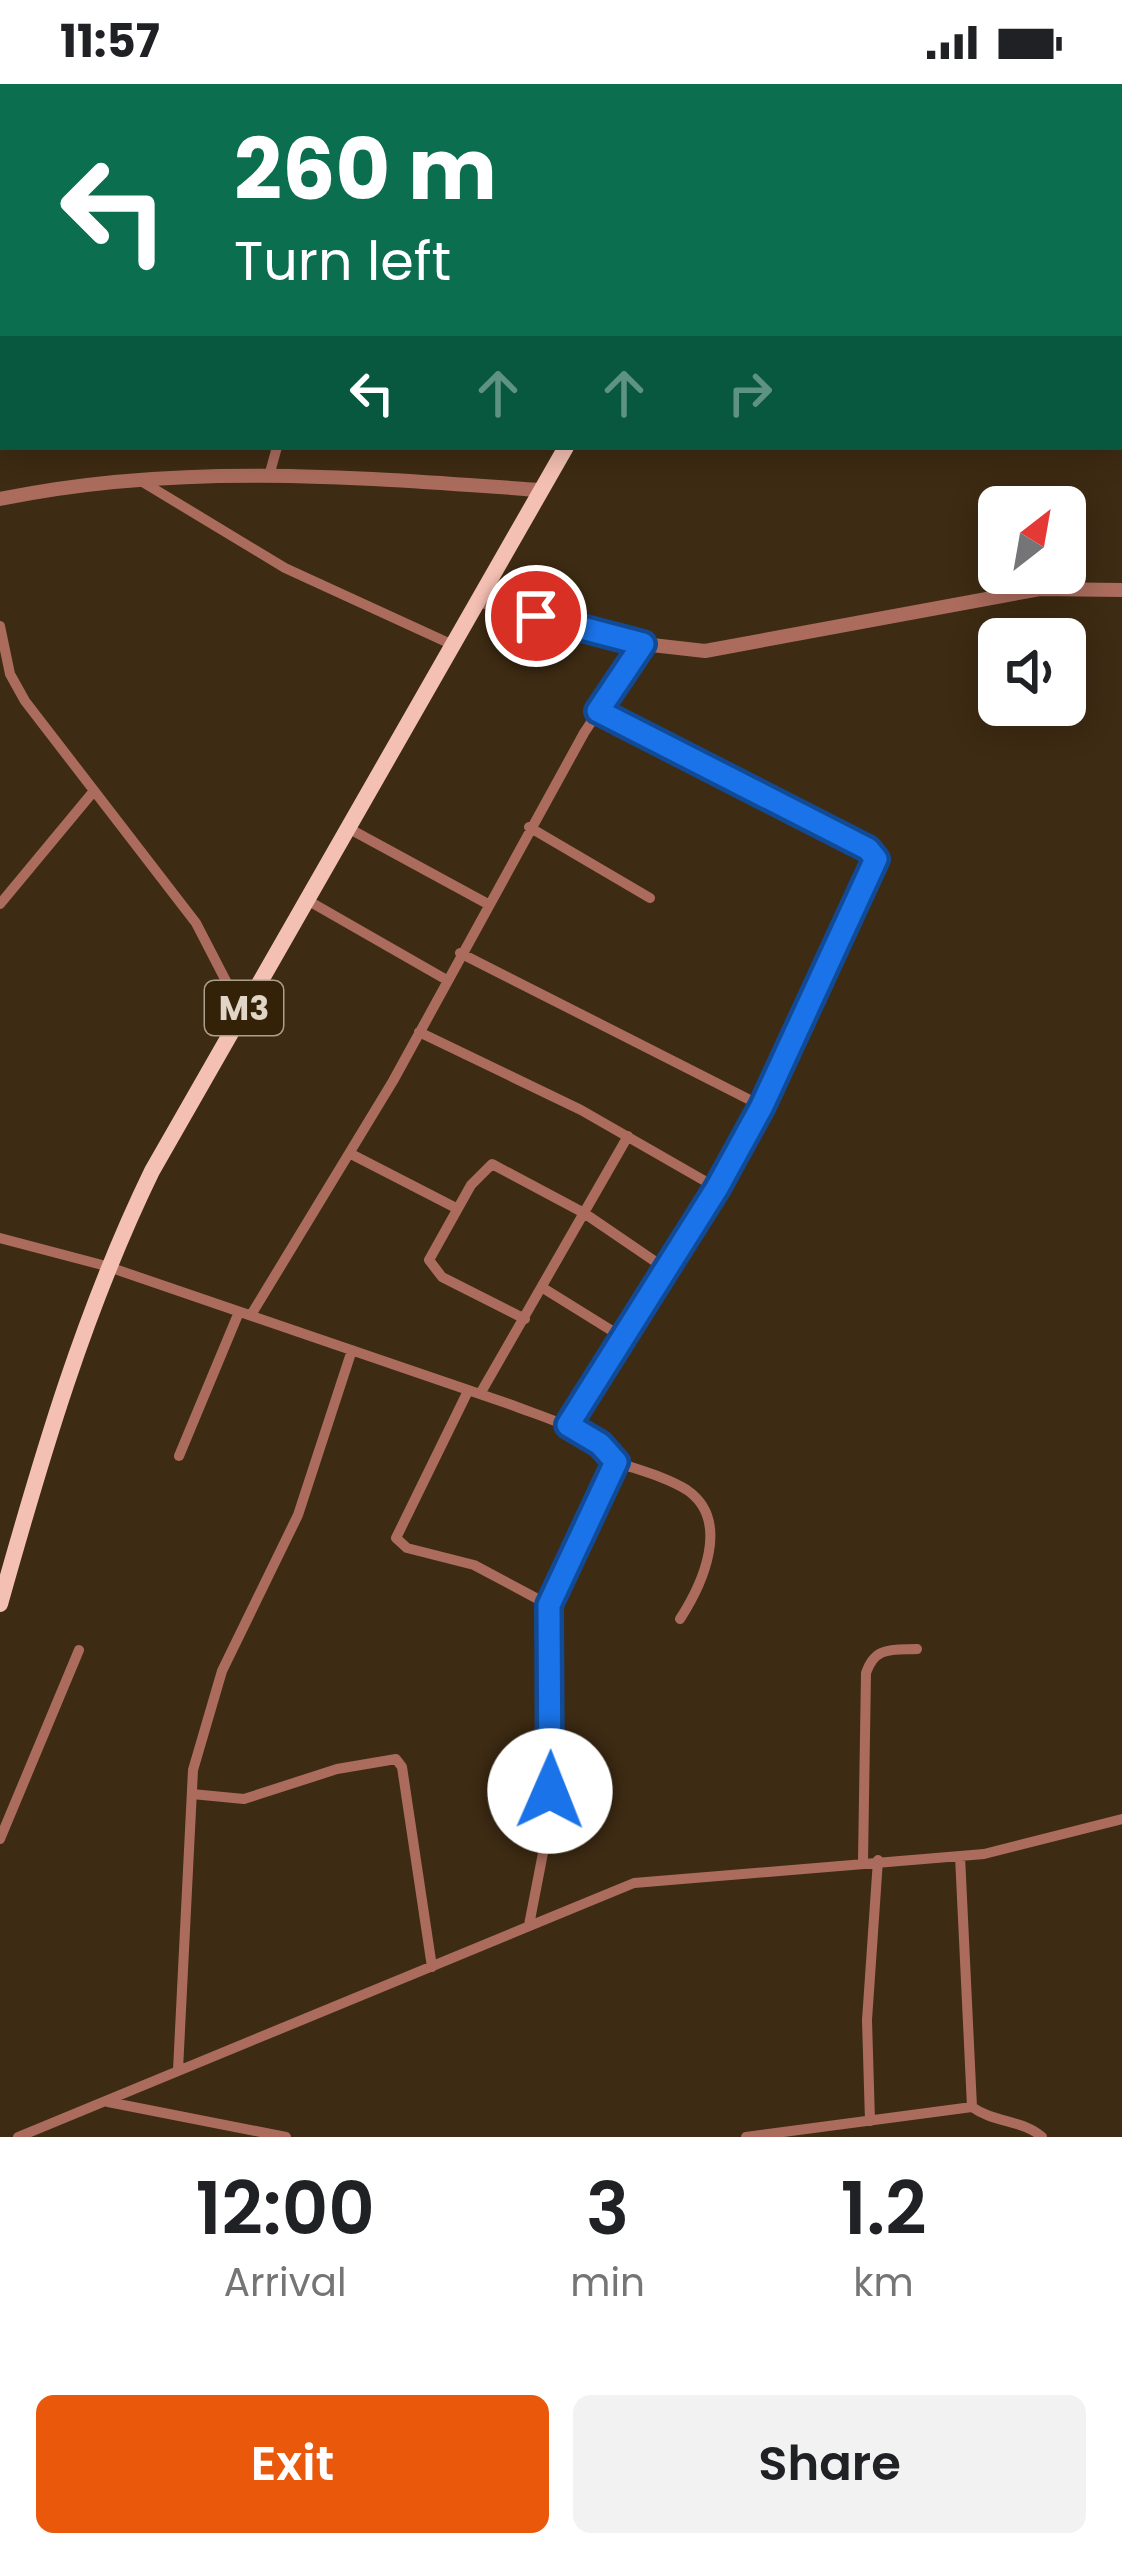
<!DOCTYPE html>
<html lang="en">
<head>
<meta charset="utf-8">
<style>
	:root { --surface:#fff; --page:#f2f2f2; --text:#202124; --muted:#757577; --accent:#ea580c }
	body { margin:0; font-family:Poppins,sans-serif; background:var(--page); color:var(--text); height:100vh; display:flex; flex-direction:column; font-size:45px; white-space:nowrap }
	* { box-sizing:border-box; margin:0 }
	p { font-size:39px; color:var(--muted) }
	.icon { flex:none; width:66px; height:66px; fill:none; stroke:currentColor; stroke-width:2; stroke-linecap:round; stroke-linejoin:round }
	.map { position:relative; height:2053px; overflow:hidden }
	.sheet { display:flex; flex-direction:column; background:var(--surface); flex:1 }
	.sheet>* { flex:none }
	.hud { position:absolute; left:0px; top:0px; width:1122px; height:366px; box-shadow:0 6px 30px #0003; background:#0b6e4f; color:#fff; overflow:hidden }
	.needle { width:78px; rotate:31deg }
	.controls { position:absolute; left:978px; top:402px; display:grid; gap:24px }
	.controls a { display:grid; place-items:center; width:108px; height:108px; border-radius:18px; background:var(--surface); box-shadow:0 6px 30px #0003; font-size:60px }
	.pin { position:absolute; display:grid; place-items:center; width:102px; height:102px; color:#fff; margin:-51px; border:6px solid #fff; border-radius:50%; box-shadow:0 3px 12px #0007 }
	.me { position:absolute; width:132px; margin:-66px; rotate:1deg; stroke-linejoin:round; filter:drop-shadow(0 0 9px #0008) }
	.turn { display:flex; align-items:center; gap:42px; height:252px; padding:0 36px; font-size:54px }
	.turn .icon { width:156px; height:156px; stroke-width:2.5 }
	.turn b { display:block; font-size:84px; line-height:102px }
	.lanes { display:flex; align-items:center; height:114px; padding:0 36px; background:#0003; justify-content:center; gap:60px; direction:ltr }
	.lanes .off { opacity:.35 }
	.eta { display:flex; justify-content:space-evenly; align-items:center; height:204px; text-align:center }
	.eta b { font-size:72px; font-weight:600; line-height:84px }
	.action { display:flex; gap:24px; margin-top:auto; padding:24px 36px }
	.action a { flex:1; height:138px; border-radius:18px; background:var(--accent); color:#fff; font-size:48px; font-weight:600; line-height:138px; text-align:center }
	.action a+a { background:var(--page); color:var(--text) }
	.status { display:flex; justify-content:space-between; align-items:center; height:84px; padding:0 60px; background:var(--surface); direction:ltr }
	.status svg { height:33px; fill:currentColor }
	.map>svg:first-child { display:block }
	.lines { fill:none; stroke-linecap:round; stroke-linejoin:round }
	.minor { stroke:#ab6c5d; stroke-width:10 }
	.tertiary { stroke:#ab6c5d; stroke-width:14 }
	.primary { stroke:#f5c0b4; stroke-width:16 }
	.route-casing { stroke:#114b97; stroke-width:30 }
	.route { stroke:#1a73e8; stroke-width:21 }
	.labels { text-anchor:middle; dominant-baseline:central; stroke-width:12; stroke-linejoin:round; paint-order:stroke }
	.shield { fill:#332108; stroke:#ad9f8e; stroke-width:3 }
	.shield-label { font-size:33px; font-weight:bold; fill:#e1d5c7 }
</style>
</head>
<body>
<div class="status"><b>11:57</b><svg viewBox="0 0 49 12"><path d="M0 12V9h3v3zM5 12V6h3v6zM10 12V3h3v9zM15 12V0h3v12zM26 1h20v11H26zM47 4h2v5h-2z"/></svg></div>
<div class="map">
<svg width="1122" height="2053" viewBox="0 0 1122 2053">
	<rect width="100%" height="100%" fill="#3e2b13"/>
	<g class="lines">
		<path class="minor" d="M 269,392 L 277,363
			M 141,397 L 285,484 L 453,561
			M 0,542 L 10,590 L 25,617 L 196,839 L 242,928
			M 529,743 L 650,814
			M 348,744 L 486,819
			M 307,816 L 445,895
			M 0,820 L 93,708
			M 460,869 L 762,1022
			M 419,948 L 581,1026 L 717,1104
			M 351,1070 L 456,1124
			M 0,1154 L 106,1182 L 509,1320 C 547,1335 589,1344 616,1378 L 549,1521 L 550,1733 L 529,1841
			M 543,1204 L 622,1253
			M 251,1231 L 393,997 L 584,649 L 643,560
			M 525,1235 L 442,1193 L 429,1176 L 471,1101 L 492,1080 L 584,1129 L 666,1185
			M 468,1307 L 396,1454 L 407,1464 L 474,1481 L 549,1521
			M 480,1310 L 628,1052
			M 568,1341 L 717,1104 L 762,1022 L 876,775 L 868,765 L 598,627
			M 179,1372 L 239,1228
			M 616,1378 C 638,1386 667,1393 687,1406 C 732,1437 702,1501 680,1535
			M 192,1710 L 244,1715 L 337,1685 L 396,1675 L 402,1683 L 432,1883
			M 0,1755 L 79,1566
			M 960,1772 L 972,2023 C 994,2039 1024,2036 1042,2053
			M 863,1777 L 866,1589 C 875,1562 892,1566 917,1565
			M 178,1986 L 193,1686 L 222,1587 L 298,1431 L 352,1266
			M 108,2018 L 286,2053
			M 870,2037 L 867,1936 L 878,1776
			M 18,2053 L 634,1799 L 984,1770 L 1122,1735
			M 746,2053 L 972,2023"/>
		<path class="tertiary" d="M 0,415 C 178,378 360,393 540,406
			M 478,516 L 643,560 L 705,567 L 1040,505 L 1122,506"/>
		<path class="primary" d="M 773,3 L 774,0
			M 0,1520 C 42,1371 84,1227 152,1087 L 566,363"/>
	</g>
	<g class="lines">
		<g class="route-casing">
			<path id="route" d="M 536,532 L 643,560 L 598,627 L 868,765 L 876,775 L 762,1022 L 717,1104 L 568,1341 L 600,1360 L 616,1378 L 549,1521 L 550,1707"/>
		</g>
		<use href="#route" class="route"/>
	</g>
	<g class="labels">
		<rect class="shield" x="205" y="897" width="78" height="54" rx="9"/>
		<g class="shield-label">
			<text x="244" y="924">M3</text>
		</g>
	</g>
</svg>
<div class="controls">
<a><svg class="needle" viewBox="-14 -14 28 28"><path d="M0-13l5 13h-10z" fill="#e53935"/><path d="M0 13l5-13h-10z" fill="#757577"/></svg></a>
<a><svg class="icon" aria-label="sound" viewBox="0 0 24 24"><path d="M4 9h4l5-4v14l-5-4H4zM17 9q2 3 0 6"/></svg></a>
</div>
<div class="pin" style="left:536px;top:532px;background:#d93025"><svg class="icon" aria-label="arrive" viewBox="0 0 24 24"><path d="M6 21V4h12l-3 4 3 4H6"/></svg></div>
<svg class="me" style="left:550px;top:1707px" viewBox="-20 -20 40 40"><circle r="19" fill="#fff"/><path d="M0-13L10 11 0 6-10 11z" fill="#1a73e8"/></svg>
<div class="hud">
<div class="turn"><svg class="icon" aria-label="left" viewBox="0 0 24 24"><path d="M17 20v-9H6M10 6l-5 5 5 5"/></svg><div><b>260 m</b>Turn left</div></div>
<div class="lanes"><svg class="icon" aria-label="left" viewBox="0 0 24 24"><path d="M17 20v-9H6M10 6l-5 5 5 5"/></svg><svg class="icon off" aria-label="ahead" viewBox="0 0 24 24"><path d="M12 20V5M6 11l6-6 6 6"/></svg><svg class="icon off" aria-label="ahead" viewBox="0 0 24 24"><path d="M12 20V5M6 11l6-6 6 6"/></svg><svg class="icon off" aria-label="right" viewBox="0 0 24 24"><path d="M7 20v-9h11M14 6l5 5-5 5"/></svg></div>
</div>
</div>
<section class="sheet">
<div class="eta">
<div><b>12:00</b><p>Arrival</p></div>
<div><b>3</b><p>min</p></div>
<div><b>1.2</b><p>km</p></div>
</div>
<div class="action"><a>Exit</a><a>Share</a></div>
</section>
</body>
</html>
